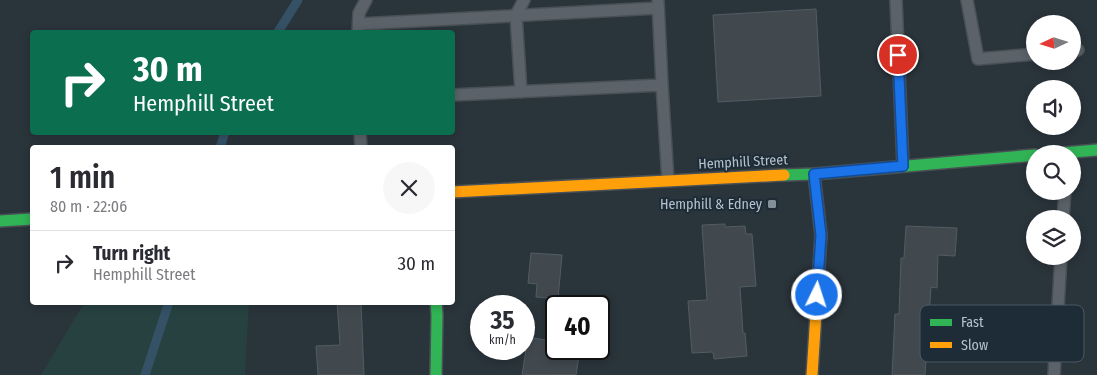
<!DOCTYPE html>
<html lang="en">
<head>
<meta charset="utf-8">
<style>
	:root { --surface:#fff; --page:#f7f7f7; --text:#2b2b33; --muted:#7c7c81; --line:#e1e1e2 }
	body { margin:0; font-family:"Fira Sans Condensed",sans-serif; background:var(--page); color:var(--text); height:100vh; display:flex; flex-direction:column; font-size:19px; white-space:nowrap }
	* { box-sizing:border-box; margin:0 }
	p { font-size:16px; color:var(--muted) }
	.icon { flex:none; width:28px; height:28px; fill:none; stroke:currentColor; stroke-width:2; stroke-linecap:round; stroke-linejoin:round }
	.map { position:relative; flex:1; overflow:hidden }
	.panel { position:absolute; left:30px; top:145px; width:425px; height:160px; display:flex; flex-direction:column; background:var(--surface); border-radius:5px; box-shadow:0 2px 8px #0003 }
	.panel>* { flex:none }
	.hud { position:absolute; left:30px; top:30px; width:425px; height:105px; border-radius:5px; box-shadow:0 2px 8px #0003; background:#0b6e4f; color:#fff; overflow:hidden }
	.needle { width:32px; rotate:266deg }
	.fabs { position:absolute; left:1026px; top:15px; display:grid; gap:10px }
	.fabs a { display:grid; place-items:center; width:55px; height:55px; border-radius:50%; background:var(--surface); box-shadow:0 2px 8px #0003; font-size:25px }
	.speed { position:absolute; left:470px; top:295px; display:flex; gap:10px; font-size:25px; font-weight:700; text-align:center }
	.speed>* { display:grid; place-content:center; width:65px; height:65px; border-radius:50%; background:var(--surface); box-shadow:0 2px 8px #0003; line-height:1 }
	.speed small { font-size:12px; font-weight:400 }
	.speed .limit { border:2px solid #111; border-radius:8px; background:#fff; color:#111 }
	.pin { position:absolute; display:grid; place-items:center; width:42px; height:42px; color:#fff; margin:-21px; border:2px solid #fff; border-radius:50%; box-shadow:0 1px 5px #0007 }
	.me { position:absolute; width:55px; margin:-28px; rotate:4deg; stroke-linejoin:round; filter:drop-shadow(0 0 4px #0008) }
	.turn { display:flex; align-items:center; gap:18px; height:105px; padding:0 20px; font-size:22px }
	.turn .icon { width:65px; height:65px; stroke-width:2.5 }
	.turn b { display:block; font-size:35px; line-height:42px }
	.round { display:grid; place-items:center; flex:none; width:52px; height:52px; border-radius:26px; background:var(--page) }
	.overview { display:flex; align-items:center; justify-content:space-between; height:85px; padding:0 20px }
	h1 { font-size:30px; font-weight:600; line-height:38px }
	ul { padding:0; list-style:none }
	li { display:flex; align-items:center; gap:15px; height:65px; padding:0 20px; border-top:1px solid var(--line) }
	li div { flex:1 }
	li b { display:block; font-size:19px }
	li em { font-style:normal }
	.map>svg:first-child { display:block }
	.green { fill:#274141 }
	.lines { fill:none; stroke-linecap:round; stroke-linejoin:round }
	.stream { stroke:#355166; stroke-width:9 }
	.building { fill:#41494f; stroke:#525c63 }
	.lane-casing { stroke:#495055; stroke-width:14 }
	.fast-casing { stroke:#495055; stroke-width:14 }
	.slow-casing { stroke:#495055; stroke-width:14 }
	.lane { stroke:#5b6269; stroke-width:11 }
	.fast { stroke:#30b455; stroke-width:11 }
	.slow { stroke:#ff9f0a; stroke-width:11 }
	.route-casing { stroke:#114b97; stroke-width:12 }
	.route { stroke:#1a73e8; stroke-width:9 }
	.poi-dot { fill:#849099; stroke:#1d2c37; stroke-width:2 }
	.labels { text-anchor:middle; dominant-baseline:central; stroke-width:4; stroke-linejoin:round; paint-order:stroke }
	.street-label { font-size:14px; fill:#b5c1cc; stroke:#1d2c37 }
	.poi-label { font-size:14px; fill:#b5c1cc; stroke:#1d2c37; text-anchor:end }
	.key { fill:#1d2c37; stroke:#4b5964; stroke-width:1 }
	.key-label { font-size:14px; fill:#b5c1cc }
</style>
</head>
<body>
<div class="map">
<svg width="1097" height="375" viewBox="0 0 1097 375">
	<rect width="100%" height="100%" fill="#2a343b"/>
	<path class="green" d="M 84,303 L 249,303 L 245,375 L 41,375 Z"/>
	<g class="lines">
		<path class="stream" d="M 278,32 L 298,0
			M 220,148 L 225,132
			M 145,375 L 169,302"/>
	</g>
	<path class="building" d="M 816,9 L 821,96 L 718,102 L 713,15 Z
		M 725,224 L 725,227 L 745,226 L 746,234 L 752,234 L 756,286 L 740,287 L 743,333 L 745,333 L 747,356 L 714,359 L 713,352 L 692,353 L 688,301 L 707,300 L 702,225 Z
		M 906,226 L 957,228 L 955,256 L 938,255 L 937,288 L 931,287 L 925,375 L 892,375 L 895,314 L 899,314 L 901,258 L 904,258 Z
		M 531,253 L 562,255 L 558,299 L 536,297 L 537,284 L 528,283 Z
		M 337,302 L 361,302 L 364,375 L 318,375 L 316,346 L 340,345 Z
		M 528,337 L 556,342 L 556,349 L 580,349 L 576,375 L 522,375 Z"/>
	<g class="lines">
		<g class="lane-casing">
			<path id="lane" d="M 896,0 L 903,166
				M 967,0 L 978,59 L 1035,54
				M 658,2 L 662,85 L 668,181
				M 359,24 L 658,8
				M 358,32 L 359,13 L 366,0
				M 1072,51 L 1078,50
				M 521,92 L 516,15 L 524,0
				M 452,95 L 662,85
				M 360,132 L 361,148
				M 1063,219 L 1065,191
				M 1054,375 L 1061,256"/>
		</g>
		<g class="fast-casing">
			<path id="fast" d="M 1051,154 L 1097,150
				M 784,175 L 814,174 L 1035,155
				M 0,221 L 32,219
				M 436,302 L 437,315 L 436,375"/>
		</g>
		<g class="slow-casing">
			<path id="slow" d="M 452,192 L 784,175
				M 812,375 L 821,235 L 814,174"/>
		</g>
		<use href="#lane" class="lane"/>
		<use href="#fast" class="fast"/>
		<use href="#slow" class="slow"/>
	</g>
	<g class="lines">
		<g class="route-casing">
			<path id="route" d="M 817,295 L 821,235 L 814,174 L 903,166 L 898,55"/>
		</g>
		<use href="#route" class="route"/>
	</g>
	<rect class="poi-dot" x="767" y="199" width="10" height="10" rx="2.5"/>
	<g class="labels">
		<g class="street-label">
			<text transform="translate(743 162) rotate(-3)">Hemphill Street</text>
		</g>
		<g class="poi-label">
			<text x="762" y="204">Hemphill &amp; Edney</text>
		</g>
	</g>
	<rect x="920" y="305" width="164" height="57" rx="8" class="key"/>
	<rect x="930" y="319" width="22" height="7" fill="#30b455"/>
	<rect x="930" y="342" width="22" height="6" fill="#ff9f0a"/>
	<g class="key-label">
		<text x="961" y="327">Fast</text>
		<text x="961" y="350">Slow</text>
	</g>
</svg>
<div class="fabs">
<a><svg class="needle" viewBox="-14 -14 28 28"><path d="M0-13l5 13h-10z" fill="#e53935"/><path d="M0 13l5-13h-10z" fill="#7c7c81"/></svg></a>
<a><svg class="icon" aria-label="sound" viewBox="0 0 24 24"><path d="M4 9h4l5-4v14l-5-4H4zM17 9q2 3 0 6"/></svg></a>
<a><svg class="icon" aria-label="search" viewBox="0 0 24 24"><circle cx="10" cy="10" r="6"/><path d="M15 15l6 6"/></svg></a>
<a><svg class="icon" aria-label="layers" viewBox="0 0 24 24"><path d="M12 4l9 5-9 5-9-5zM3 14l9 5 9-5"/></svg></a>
</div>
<div class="speed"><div>35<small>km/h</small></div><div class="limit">40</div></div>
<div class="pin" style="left:898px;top:55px;background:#d93025"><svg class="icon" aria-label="arrive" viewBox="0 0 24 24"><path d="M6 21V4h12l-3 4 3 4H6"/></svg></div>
<svg class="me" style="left:817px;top:295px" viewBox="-20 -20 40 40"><circle r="17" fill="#1a73e8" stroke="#fff" stroke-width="3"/><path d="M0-11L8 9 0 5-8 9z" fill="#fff"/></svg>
<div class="hud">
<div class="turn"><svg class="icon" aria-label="right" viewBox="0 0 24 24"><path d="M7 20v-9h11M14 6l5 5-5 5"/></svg><div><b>30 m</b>Hemphill Street</div></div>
</div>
<section class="panel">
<div class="overview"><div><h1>1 min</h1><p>80 m · 22:06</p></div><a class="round"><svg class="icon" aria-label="close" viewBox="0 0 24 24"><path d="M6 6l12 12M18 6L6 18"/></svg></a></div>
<ul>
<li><svg class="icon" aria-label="right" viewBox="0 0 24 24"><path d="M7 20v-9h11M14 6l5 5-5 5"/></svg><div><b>Turn right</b><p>Hemphill Street</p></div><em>30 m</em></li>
</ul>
</section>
</div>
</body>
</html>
